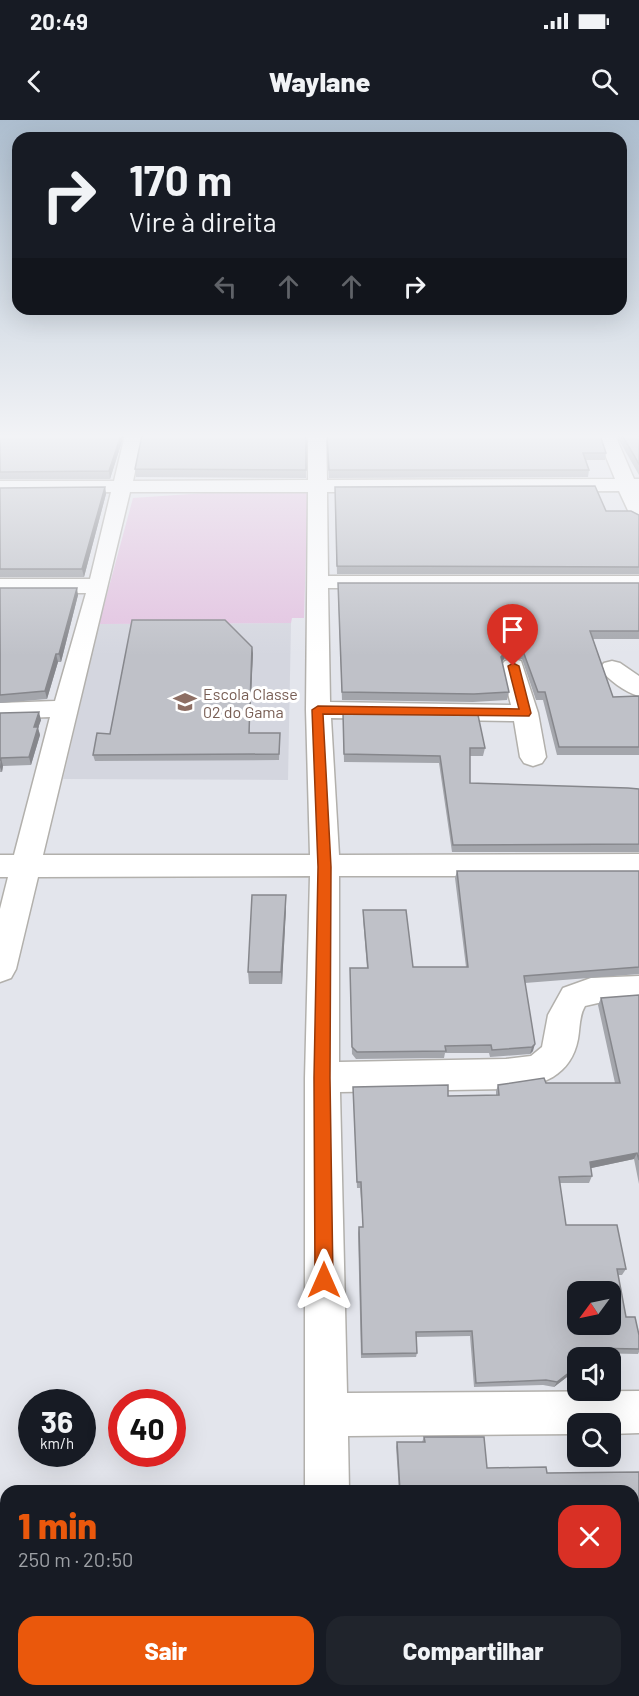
<!DOCTYPE html>
<html lang="pt">
<head>
<meta charset="utf-8">
<style>
	:root { --surface:#171b24; --page:#20242c; --text:#f1f3f6; --muted:#9ea1a6; --accent:#ea580c }
	body { margin:0; font-family:Barlow,sans-serif; background:var(--page); color:var(--text); height:100vh; display:flex; flex-direction:column; font-size:22px; white-space:nowrap }
	* { box-sizing:border-box; margin:0 }
	p { font-size:20px; color:var(--muted) }
	.icon { flex:none; width:33px; height:33px; fill:none; stroke:currentColor; stroke-width:2; stroke-linecap:round; stroke-linejoin:round }
	.map { position:relative; flex:1; overflow:hidden }
	.side { position:absolute; left:0px; top:1365px; width:639px; height:212px; display:flex; flex-direction:column; background:var(--surface); border-radius:18px 18px 0 0; box-shadow:0 6px 24px #0002 }
	.side>* { flex:none }
	.top-card { position:absolute; left:12px; top:12px; width:615px; height:183px; border-radius:18px; box-shadow:0 6px 24px #0002; background:#171b24; color:var(--text); overflow:hidden }
	.needle { width:39px; rotate:237deg }
	.tools { position:absolute; left:567px; top:1161px; display:grid; gap:12px }
	.tools a { display:grid; place-items:center; width:54px; height:54px; border-radius:12px; background:var(--surface); box-shadow:0 6px 24px #0002; font-size:30px }
	.speed { position:absolute; left:18px; top:1269px; display:flex; gap:12px; font-size:30px; font-weight:700; text-align:center }
	.speed>* { display:grid; place-content:center; width:78px; height:78px; border-radius:50%; background:var(--surface); box-shadow:0 6px 24px #0002; line-height:1 }
	.speed small { font-size:15px; font-weight:400 }
	.speed .limit { border:9px solid #d22; background:#fff; color:#111 }
	.pin { position:absolute; display:grid; place-items:center; width:51px; height:51px; color:#fff; margin:-62px -26px; border-radius:50% 50% 50% 0; rotate:-45deg; box-shadow:0 0 6px #0007 }
	.pin .icon { rotate:45deg }
	.me { position:absolute; width:66px; margin:-33px; rotate:0deg; stroke-linejoin:round; filter:drop-shadow(0 0 4px #0008) }
	.turn { display:flex; align-items:center; gap:21px; height:126px; padding:0 18px; font-size:27px }
	.turn .icon { width:78px; height:78px; stroke-width:2.5 }
	.turn b { display:block; font-size:42px; line-height:51px }
	.lanes { display:flex; align-items:center; height:57px; padding:0 18px; background:#0003; justify-content:center; gap:30px; direction:ltr }
	.lanes .off { opacity:.35 }
	.round { display:grid; place-items:center; flex:none; width:63px; height:63px; border-radius:18px; background:var(--page) }
	.overview { display:flex; align-items:center; justify-content:space-between; height:102px; padding:0 18px }
	h1 { font-size:36px; font-weight:800; line-height:45px; color:var(--accent) }
	.button { display:flex; gap:12px; margin-top:auto; padding:12px 18px }
	.button a { flex:1; height:69px; border-radius:18px; background:var(--accent); color:#fff; font-size:24px; font-weight:800; line-height:69px; text-align:center }
	.button a+a { background:var(--page); color:var(--text) }
	.status { display:flex; justify-content:space-between; align-items:center; height:42px; padding:0 30px; background:var(--surface); direction:ltr }
	.status svg { height:16px; fill:currentColor }
	header { display:flex; justify-content:space-between; align-items:center; height:78px; padding:0 18px; background:var(--surface); font-size:27px; font-weight:800 }
	.map>svg:first-child { display:block }
	.education { fill:#d4d6df }
	.green { fill:#e2c2e0 }
	.lines { fill:none; stroke-linecap:round; stroke-linejoin:round }
	.minor-casing { stroke:#b2b0ac; stroke-width:3 }
	.minor { fill:#fff; fill-rule:evenodd }
	.wall { fill:#a4a6ac }
	.shaded-wall { fill:#86878c }
	.building { fill:#bfc1c8; stroke:#86878c; stroke-width:1.5; fill-rule:evenodd }
	.route { fill:#ea580c; stroke:#983908; stroke-width:1.5 }
	.labels { text-anchor:middle; dominant-baseline:central; stroke-width:6; stroke-linejoin:round; paint-order:stroke }
	.education-label { font-size:16px; fill:#785e54; stroke:#fff; text-anchor:start }
</style>
</head>
<body>
<div class="status"><b>20:49</b><svg viewBox="0 0 49 12"><path d="M0 12V9h3v3zM5 12V6h3v6zM10 12V3h3v9zM15 12V0h3v12zM26 1h20v11H26zM47 4h2v5h-2z"/></svg></div>
<header><svg class="icon" aria-label="back" viewBox="0 0 24 24"><path d="M15 5l-7 7 7 7"/></svg>Waylane<svg class="icon" aria-label="search" viewBox="0 0 24 24"><circle cx="10" cy="10" r="6"/><path d="M15 15l6 6"/></svg></header>
<div class="map">
<svg width="639" height="1576" viewBox="0 0 639 1576">
	<rect width="100%" height="100%" fill="#e3e5ec"/>
	<path class="education" d="M 291,503 L 288,660 L 63,659 L 99,504 Z"/>
	<path class="green" d="M 308,366 L 304,498 L 292,498 L 291,503 L 99,504 L 133,378 Z"/>
	<g class="lines">
		<g class="minor-casing">
			<path id="minor" d="M 125,315 L 143,315 L 133,361 L 308,360 L 308,315 L 326,315 L 327,360 L 615,359 L 597,315 L 615,315 L 634,359 L 639,359 L 639,401 L 632,399 L 619,371 L 327,372 L 328,456 L 639,456 L 639,468 L 328,468 L 330,582 L 511,585 L 501,546 L 505,541 L 513,539 L 521,541 L 538,593 L 546,637 L 542,643 L 533,646 L 524,643 L 520,637 L 514,601 L 331,598 L 339,735 L 639,734 L 639,756 L 339,756 L 339,942 L 506,939 L 531,936 L 542,927 L 548,895 L 563,868 L 591,858 L 639,856 L 639,882 L 598,883 L 585,886 C 579,896 580,908 578,919 C 571,956 541,967 506,969 L 340,972 L 347,1273 L 639,1271 L 639,1313 L 610,1314 L 610,1304 L 578,1304 L 578,1314 L 348,1316 L 349,1371 L 305,1371 L 305,958 L 310,756 L 38,757 L 16,849 L 11,858 L 0,862 L 0,789 L 8,757 L 0,757 L 0,735 L 14,735 L 50,597 L 0,599 L 0,583 L 55,581 L 86,473 L 0,473 L 0,459 L 90,459 L 111,372 L 0,373 L 0,361 L 114,361 ZM 130,372 L 308,372 L 306,590 L 310,735 L 43,735 Z
				M 612,541 L 620,543 L 639,556 L 639,576 C 625,572 608,560 600,548 L 604,543 Z
				M 306,1570 L 356,1570 L 356,1576 L 306,1576 Z"/>
		</g>
		<use href="#minor" class="minor"/>
	</g>
	<path class="wall" d="M 0,315 L 124,315 L 110,359 L 0,359 Z
		M 306,315 L 306,358 L 136,357 L 135,349 Z
		M 326,315 L 600,315 L 606,333 L 605,340 L 586,340 L 589,350 L 588,357 L 329,358 Z
		M 616,315 L 639,315 L 639,355 Z
		M 105,367 L 106,374 L 84,457 L 0,457 L 0,368 Z
		M 335,374 L 606,391 L 639,395 L 639,454 L 337,454 Z
		M 639,463 L 639,519 L 593,519 L 613,577 L 639,576 L 639,635 L 557,635 L 543,580 L 536,580 L 522,539 L 504,539 L 502,542 L 509,572 L 507,580 L 473,582 L 342,580 L 338,470 Z
		M 0,468 L 78,475 L 61,542 L 58,542 L 47,579 L 0,583 Z
		M 253,533 L 249,613 L 280,613 L 279,640 L 95,641 L 93,635 Z
		M 0,593 L 41,600 L 38,608 L 40,615 L 31,645 L 3,646 L 2,652 L 0,652 Z
		M 343,600 L 485,628 L 483,636 L 470,636 L 470,663 L 639,669 L 639,732 L 452,732 L 439,643 L 344,642 Z
		M 457,751 L 639,751 L 639,854 L 525,863 L 533,931 L 530,934 L 490,937 L 489,933 L 445,933 L 444,938 L 356,939 L 352,934 L 350,848 L 367,848 L 363,798 L 363,790 L 413,847 L 466,847 L 455,758 Z
		M 286,788 L 282,864 L 249,864 L 248,852 Z
		M 639,875 L 639,1064 L 634,1039 L 591,1048 L 592,1056 L 589,1063 L 560,1063 L 566,1105 L 626,1149 L 622,1155 L 618,1155 L 626,1197 L 639,1215 L 639,1232 L 638,1234 L 587,1233 L 578,1238 L 578,1257 L 567,1257 L 554,1267 L 543,1265 L 474,1267 L 470,1216 L 416,1217 L 417,1233 L 416,1237 L 361,1238 L 358,1113 L 359,1107 L 363,1107 L 360,1068 L 357,1068 L 353,967 L 448,976 L 496,975 L 496,971 L 498,965 L 546,963 L 615,963 L 598,885 L 601,878 Z
		M 424,1317 L 487,1348 L 547,1353 L 633,1371 L 399,1371 L 396,1327 L 397,1322 L 422,1322 Z"/>
	<path class="shaded-wall" d="M 121,315 L 124,315 L 110,359 L 109,351 Z
		M 105,367 L 106,374 L 84,457 L 82,449 Z
		M 77,468 L 78,475 L 61,542 L 59,534 Z
		M 252,527 L 253,533 L 249,620 L 249,613 Z
		M 506,531 L 504,539 L 499,545 L 501,537 Z
		M 56,534 L 58,542 L 47,579 L 45,571 Z
		M 39,592 L 41,600 L 38,608 L 40,615 L 31,645 L 29,637 L 34,607 Z
		M 1,638 L 3,646 L 2,652 L 0,647 Z
		M 286,775 L 286,788 L 282,864 L 281,852 Z
		M 535,924 L 533,931 L 530,934 L 532,927 Z
		M 637,1033 L 634,1039 L 587,1049 L 590,1042 Z
		M 570,1252 L 567,1257 L 554,1267 L 557,1262 Z"/>
	<path class="building" d="M 0,315 L 121,315 L 109,351 L 0,352 Z
		M 142,315 L 306,315 L 306,350 L 135,349 Z
		M 327,315 L 600,315 L 606,333 L 583,333 L 589,350 L 329,350 Z
		M 622,315 L 639,315 L 639,344 Z
		M 595,366 L 606,391 L 631,391 L 639,395 L 639,447 L 337,446 L 335,367 Z
		M 105,367 L 82,449 L 0,449 L 0,368 Z
		M 338,463 L 639,463 L 639,511 L 590,511 L 613,577 L 639,576 L 639,627 L 559,627 L 545,572 L 538,572 L 523,531 L 506,531 L 501,537 L 509,572 L 474,574 L 342,572 Z
		M 0,468 L 77,468 L 59,534 L 56,534 L 45,571 L 0,575 Z
		M 132,500 L 225,500 L 252,527 L 249,613 L 280,613 L 279,634 L 93,635 L 97,613 L 110,614 Z
		M 39,592 L 34,607 L 38,607 L 29,637 L 1,638 L 0,641 L 0,593 Z
		M 343,593 L 478,595 L 485,628 L 470,628 L 470,663 L 628,668 L 639,669 L 639,724 L 453,725 L 440,636 L 344,634 Z
		M 457,751 L 639,751 L 639,847 L 524,856 L 535,924 L 532,927 L 492,930 L 491,925 L 445,926 L 446,931 L 357,932 L 352,927 L 350,848 L 368,848 L 363,790 L 406,790 L 413,847 L 468,847 Z
		M 252,775 L 286,775 L 281,852 L 248,852 Z
		M 639,875 L 639,1040 L 637,1033 L 590,1042 L 592,1056 L 559,1057 L 566,1105 L 617,1105 L 626,1149 L 617,1149 L 626,1197 L 635,1197 L 639,1215 L 639,1229 L 586,1228 L 588,1238 L 578,1238 L 578,1252 L 570,1252 L 557,1262 L 546,1260 L 476,1263 L 472,1211 L 416,1212 L 417,1233 L 362,1234 L 359,1107 L 363,1107 L 361,1062 L 357,1062 L 353,967 L 448,965 L 448,976 L 499,975 L 498,965 L 544,958 L 546,963 L 620,963 L 601,878 ZM 578,1172 L 610,1172 L 610,1204 L 578,1204 Z
		M 424,1317 L 484,1317 L 487,1348 L 546,1347 L 547,1353 L 639,1352 L 639,1576 L 359,1576 L 361,1570 L 633,1570 L 633,1371 L 400,1371 L 397,1322 L 425,1322 Z"/>
	<linearGradient id="sky" x2="0" y2="1"><stop stop-color="#adbecf"/><stop offset="0.59" stop-color="#f2f3f6"/><stop offset="1" stop-color="#f2f3f6" stop-opacity="0"/></linearGradient>
	<rect width="639" height="536" fill="url(#sky)"/>
	<path class="route" d="M 513,543 L 519,546 L 531,593 L 529,596 L 323,594 L 331,747 L 330,958 L 333,1160 L 330,1166 L 324,1169 L 317,1166 L 315,1160 L 314,958 L 318,747 L 312,590 L 318,586 L 519,589 L 508,546 Z"/>
	<defs>
		<g id="school-bare" transform="scale(1.8)"><path d="M0-5L7-2L0 1L-7-2ZM-4 1L0 2.5L4 1V4Q0 6-4 4Z" fill="#8d6e63" stroke="#fff" stroke-width="2.5" paint-order="stroke"/></g>
	</defs>
	<g fill-rule="evenodd">
		<use href="#school-bare" x="185" y="582"/>
	</g>
	<g class="labels">
		<g class="education-label">
			<text x="203" y="573">Escola Classe<tspan x="203" dy="18">02 do Gama</tspan></text>
		</g>
	</g>
</svg>
<div class="tools">
<a><svg class="needle" viewBox="-14 -14 28 28"><path d="M0-13l5 13h-10z" fill="#e53935"/><path d="M0 13l5-13h-10z" fill="#9ea1a6"/></svg></a>
<a><svg class="icon" aria-label="sound" viewBox="0 0 24 24"><path d="M4 9h4l5-4v14l-5-4H4zM17 9q2 3 0 6"/></svg></a>
<a><svg class="icon" aria-label="search" viewBox="0 0 24 24"><circle cx="10" cy="10" r="6"/><path d="M15 15l6 6"/></svg></a>
</div>
<div class="speed"><div>36<small>km/h</small></div><div class="limit">40</div></div>
<div class="pin" style="left:513px;top:546px;background:#d93025"><svg class="icon" aria-label="arrive" viewBox="0 0 24 24"><path d="M6 21V4h12l-3 4 3 4H6"/></svg></div>
<svg class="me" style="left:324px;top:1160px" viewBox="-20 -20 40 40"><path d="M0-17L14 15 0 8-14 15z" fill="#ea580c" stroke="#fff" stroke-width="4"/></svg>
<div class="top-card">
<div class="turn"><svg class="icon" aria-label="right" viewBox="0 0 24 24"><path d="M7 20v-9h11M14 6l5 5-5 5"/></svg><div><b>170 m</b>Vire à direita</div></div>
<div class="lanes"><svg class="icon off" aria-label="left" viewBox="0 0 24 24"><path d="M17 20v-9H6M10 6l-5 5 5 5"/></svg><svg class="icon off" aria-label="ahead" viewBox="0 0 24 24"><path d="M12 20V5M6 11l6-6 6 6"/></svg><svg class="icon off" aria-label="ahead" viewBox="0 0 24 24"><path d="M12 20V5M6 11l6-6 6 6"/></svg><svg class="icon" aria-label="right" viewBox="0 0 24 24"><path d="M7 20v-9h11M14 6l5 5-5 5"/></svg></div>
</div>
<section class="side">
<div class="overview"><div><h1>1 min</h1><p>250 m · 20:50</p></div><a class="round" style="background:#d93025;color:#fff"><svg class="icon" aria-label="close" viewBox="0 0 24 24"><path d="M6 6l12 12M18 6L6 18"/></svg></a></div>
<div class="button"><a>Sair</a><a>Compartilhar</a></div>
</section>
</div>
</body>
</html>
